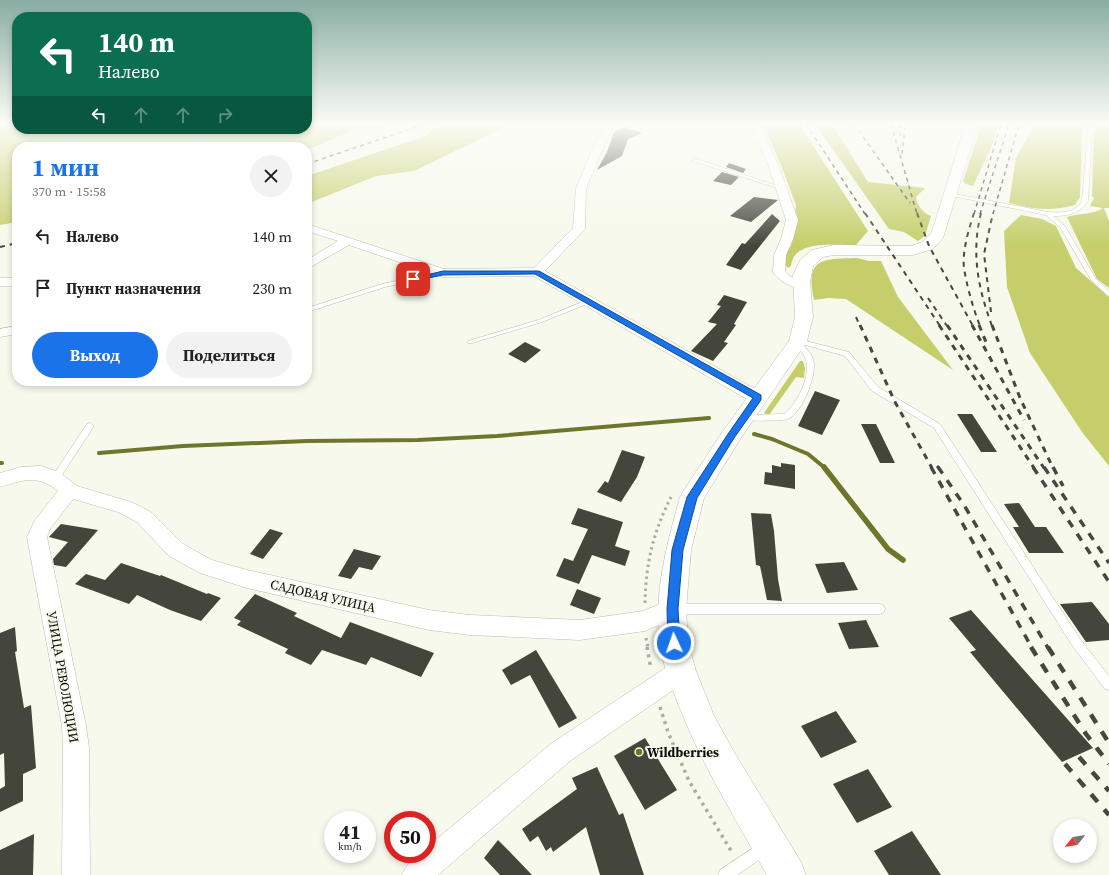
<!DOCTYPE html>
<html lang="ru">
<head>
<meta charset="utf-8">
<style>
	:root { --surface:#fff; --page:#f2f2f2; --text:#202124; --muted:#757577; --accent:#1a73e8 }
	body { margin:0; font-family:"Source Serif 4",serif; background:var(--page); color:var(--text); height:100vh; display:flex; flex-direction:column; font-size:15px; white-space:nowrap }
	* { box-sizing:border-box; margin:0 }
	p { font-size:13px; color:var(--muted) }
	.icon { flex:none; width:22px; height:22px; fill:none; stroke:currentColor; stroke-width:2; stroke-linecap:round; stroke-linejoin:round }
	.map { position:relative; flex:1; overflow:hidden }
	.side { position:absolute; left:12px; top:142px; width:300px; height:244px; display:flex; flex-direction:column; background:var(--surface); border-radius:16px; box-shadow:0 2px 6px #0003 }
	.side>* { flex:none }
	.guide { position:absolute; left:12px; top:12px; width:300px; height:122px; border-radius:16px; box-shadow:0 2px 6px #0003; background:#0b6e4f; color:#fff; overflow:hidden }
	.needle { width:26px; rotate:240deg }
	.buttons { position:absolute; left:1053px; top:819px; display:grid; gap:8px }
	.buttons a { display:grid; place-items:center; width:44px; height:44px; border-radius:50%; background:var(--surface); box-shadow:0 2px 6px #0003; font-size:20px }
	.speed { position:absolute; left:324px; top:811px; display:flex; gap:8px; font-size:20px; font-weight:700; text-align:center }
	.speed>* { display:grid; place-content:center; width:52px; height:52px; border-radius:50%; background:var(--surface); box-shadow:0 2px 6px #0003; line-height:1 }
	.speed small { font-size:10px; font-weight:400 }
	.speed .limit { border:6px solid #d22; background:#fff; color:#111 }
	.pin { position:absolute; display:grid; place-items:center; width:34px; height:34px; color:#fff; margin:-17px; border-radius:8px; box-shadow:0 2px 6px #0006 }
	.me { position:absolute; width:44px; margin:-22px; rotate:357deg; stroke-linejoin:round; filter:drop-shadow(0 0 3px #0008) }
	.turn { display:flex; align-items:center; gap:14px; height:84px; padding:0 20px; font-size:18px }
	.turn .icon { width:52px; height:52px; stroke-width:2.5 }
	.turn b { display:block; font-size:28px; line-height:34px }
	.lanes { display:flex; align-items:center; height:38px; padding:0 20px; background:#0003; justify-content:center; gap:20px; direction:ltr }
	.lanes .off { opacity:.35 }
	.round { display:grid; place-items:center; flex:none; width:42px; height:42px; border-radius:21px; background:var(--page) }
	.overview { display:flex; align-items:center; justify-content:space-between; height:68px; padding:0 20px }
	h1 { font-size:24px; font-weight:700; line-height:30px; color:var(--accent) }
	.primary-button { display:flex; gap:8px; margin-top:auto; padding:8px 20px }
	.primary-button a { flex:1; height:46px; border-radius:24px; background:var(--accent); color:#fff; font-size:16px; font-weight:700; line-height:46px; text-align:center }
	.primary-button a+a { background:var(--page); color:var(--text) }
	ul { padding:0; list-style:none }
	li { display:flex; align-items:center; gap:12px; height:52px; padding:0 20px }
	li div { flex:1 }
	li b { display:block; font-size:15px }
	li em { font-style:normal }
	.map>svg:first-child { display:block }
	.green { fill:#c5ce6a }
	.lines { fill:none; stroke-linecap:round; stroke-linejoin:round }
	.stream-far1 { stroke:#6f752a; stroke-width:4 }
	.stream { stroke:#6f752a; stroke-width:5.5 }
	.building { fill:#44453b }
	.lane-casing { stroke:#bbbdb0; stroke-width:1 }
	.street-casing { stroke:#bbbdb0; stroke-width:1 }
	.secondary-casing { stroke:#bbbdb0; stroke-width:1 }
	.path-far2 { stroke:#abada3; stroke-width:1.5; stroke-dasharray:1 1.5; stroke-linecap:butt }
	.path-far1 { stroke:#abada3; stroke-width:3; stroke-dasharray:2.5 3.5; stroke-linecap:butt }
	.path { stroke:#abada3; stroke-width:3.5; stroke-dasharray:3 4.5; stroke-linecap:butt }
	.lane { fill:#fff; fill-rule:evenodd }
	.street { fill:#fff; fill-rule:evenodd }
	.secondary { fill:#fff; fill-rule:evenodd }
	.rail-far4 { stroke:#464741; stroke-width:1.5; stroke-dasharray:4 4; stroke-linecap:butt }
	.rail-far3 { stroke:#464741; stroke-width:2; stroke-dasharray:5 5; stroke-linecap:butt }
	.rail-far2 { stroke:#464741; stroke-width:3; stroke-dasharray:6 6; stroke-linecap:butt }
	.rail-far1 { stroke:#464741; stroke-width:3.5; stroke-dasharray:8 8; stroke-linecap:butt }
	.rail { stroke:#464741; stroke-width:4.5; stroke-dasharray:10 10; stroke-linecap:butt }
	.route { fill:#1a73e8; stroke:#114b97 }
	.poi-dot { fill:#6f761f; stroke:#f7f9ec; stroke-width:1.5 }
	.labels { text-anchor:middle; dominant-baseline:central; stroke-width:4; stroke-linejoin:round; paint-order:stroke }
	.near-street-label { font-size:13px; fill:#0c0d09; stroke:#f7f9ec }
	.near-poi-label { font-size:13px; font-weight:bold; fill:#0c0d09; stroke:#f7f9ec; text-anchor:start }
</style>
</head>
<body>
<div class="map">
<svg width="1109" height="875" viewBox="0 0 1109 875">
	<rect width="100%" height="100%" fill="#f7f9ec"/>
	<path class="green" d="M 0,124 L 17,124 L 17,129 L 307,129 L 307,124 L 393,124 L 382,128 L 358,128 L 307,150 L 307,147 L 17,147 L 17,222 L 0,225 Z
		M 449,124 L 508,124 L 507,126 L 414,171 L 376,176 L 307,204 L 307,176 L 426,136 L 432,130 Z
		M 763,124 L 799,124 L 868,231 L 856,245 C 837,245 793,239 791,266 L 788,268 L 784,264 L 783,257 L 791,246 L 796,205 L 781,165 Z
		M 815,124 L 832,124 L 868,182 L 925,188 L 916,197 C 917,205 923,213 931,216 L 925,236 L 918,241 L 904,232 L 889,229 Z
		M 982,124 L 999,124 L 991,147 L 973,186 L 966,184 L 963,181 Z
		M 1035,124 L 1082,125 L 1080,197 L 1075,205 C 1051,212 1033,209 1009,203 L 1016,158 Z
		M 1090,124 L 1109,124 L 1109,208 L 1104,208 L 1109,221 L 1109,288 L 1097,279 L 1067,217 C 1078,213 1094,215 1103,208 L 1090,206 L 1094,198 L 1092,196 L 1094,128 Z
		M 1021,215 L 1042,219 L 1056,226 L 1076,268 L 1109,297 L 1109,466 L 1082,432 L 1030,353 L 1007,287 L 1004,231 Z
		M 857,258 L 869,261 L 881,261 L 898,297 L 953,370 L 846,299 L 828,298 L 814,300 C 805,258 821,259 857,258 Z
		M 800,361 L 803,361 L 805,368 L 804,378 L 796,377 L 769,415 L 764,413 Z"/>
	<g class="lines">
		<path class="stream-far1" d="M 754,434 L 772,439 L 808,454 L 825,468
			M 99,453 L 183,446 L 307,441 L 418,440 L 497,436 L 709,418
			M 0,463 L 2,463"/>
		<path class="stream" d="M 824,467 L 888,549 L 903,560"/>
	</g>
	<path class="building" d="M 625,127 L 642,133 L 628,139 L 622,156 L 597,170 L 607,152 L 614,132 Z
		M 729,163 L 746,169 L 743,173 L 726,167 Z
		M 722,172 L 739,177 L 731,185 L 713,181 Z
		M 754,197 L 778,200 L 751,222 L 730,216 Z
		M 772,214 L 780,221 L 741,270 L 726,265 L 742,243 L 745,244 Z
		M 724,295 L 747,302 L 734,324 L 736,325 L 724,342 L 728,343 L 713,361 L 691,351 L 717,324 L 708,322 L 721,306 L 717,305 Z
		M 525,342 L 541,350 L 525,363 L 508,354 Z
		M 815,391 L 840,400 L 822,435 L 798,426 Z
		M 957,414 L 972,414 L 997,452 L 981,452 Z
		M 861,424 L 876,424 L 895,463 L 880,463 Z
		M 622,450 L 645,457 L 637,477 L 621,502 L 597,492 L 605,481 L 608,483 Z
		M 781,463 L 795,465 L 795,489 L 764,484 L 765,472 L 772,473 L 772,465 L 781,467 Z
		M 1019,503 L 1035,527 L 1046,527 L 1064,553 L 1029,553 L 1013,527 L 1019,527 L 1004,504 Z
		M 578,508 L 623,522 L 615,546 L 630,551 L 625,566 L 592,555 L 579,584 L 556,576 L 564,558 L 573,561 L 588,529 L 571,524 Z
		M 751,513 L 771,514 L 774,531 L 778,579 L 782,601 L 767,600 L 760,566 L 756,565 Z
		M 61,524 L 98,530 L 66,567 L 54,565 L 53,559 L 68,542 L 49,537 Z
		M 270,529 L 283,533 L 263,559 L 250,554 Z
		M 354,549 L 381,556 L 372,570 L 359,567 L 351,579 L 338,576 Z
		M 844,562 L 858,590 L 827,593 L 815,564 Z
		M 121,563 L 160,576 L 161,575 L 207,594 L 208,593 L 221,598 L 201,621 L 170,610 L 137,595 L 129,604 L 75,584 L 86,574 L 105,580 Z
		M 577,589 L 601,598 L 594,614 L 570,605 Z
		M 255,594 L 297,613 L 294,616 L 341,638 L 350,622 L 434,653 L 421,677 L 371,657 L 366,665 L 322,650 L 311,665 L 285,653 L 288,649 L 237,625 L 241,621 L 234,618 Z
		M 1092,602 L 1109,624 L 1109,640 L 1086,642 L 1060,604 Z
		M 971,610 L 1093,748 L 1062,762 L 970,652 L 976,650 L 949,618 Z
		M 866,620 L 879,647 L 849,649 L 838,623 Z
		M 15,627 L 17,651 L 15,652 L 24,708 L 31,705 L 36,768 L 23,774 L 23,801 L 0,812 L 0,789 L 5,786 L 4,753 L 0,755 L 0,633 Z
		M 536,650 L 577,718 L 559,728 L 530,675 L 511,685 L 502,670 Z
		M 836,711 L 857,742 L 821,758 L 801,726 Z
		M 645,738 L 677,790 L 645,810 L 614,756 Z
		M 597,767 L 619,815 L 623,813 L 644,875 L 600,875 L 586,827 L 553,852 L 551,847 L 546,851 L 538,836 L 530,842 L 522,829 L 577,789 L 572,778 Z
		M 868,769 L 892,807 L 857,823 L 833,784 Z
		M 912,831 L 941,875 L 889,875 L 874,851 Z
		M 34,834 L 33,875 L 0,875 L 0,850 Z
		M 498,840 L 509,851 L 532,875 L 500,875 L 484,858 Z"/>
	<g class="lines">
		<g class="lane-casing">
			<path id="lane" d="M 1085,124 L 1089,124 L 1092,130 L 1088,201 C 1080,214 1068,216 1053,216 L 1065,226 L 1096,279 L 1109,291 L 1109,296 L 1107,295 L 1091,280 L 1060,227 L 1046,215 L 947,195 L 950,193 L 1048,212 C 1061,213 1075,213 1082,201 L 1088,130 Z
				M 693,159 L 697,159 L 781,187 L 777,188 L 693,161 Z
				M 443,271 L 446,273 L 445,274 L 385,287 L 307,312 L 307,308 L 382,284 Z
				M 590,299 L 593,301 L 592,302 L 542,322 L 472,343 L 468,343 L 467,342 L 468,341 L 538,320 Z
				M 798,339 L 849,352 L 878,387 L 940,424 L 1080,639 L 1109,676 L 1109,690 L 1105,689 L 1072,645 L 934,428 L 872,391 L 845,356 L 802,344 C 806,348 811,353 813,359 C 818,373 803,412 788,419 C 784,421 748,421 742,420 L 741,418 L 742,416 L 745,415 L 784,414 C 797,404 811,377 806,360 C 804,353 797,348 793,342 Z
				M 90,423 L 94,426 L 58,481 L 52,481 L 51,479 L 52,477 L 87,424 Z
				M 675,604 L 880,604 L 884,606 L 885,609 L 884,612 L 880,614 L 675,614 L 671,612 L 670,609 L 671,606 Z
				M 764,841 L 769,843 L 771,848 L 769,853 L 737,875 L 718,875 L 720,870 Z"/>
		</g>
		<g class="street-casing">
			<path id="street" d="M 606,124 L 615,124 L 605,144 L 586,188 L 585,229 L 545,271 L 764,394 L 766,398 L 764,402 L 758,403 L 752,402 L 534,276 L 443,277 L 349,245 L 307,269 L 307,260 L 338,241 L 307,231 L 307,224 L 444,269 L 534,268 L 573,228 L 576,188 L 595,144 Z
				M 705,124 L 719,124 L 755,136 L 750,124 L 759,124 L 778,164 L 798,220 L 793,239 L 786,255 L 785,271 L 791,277 L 807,281 L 808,284 L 807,287 C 793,290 780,282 773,272 L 774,255 L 781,239 L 786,220 L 768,164 L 758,143 Z
				M 0,278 L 17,278 L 17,286 L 0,286 Z
				M 17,326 L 17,334 L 0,337 L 0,329 Z
				M 41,466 L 59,472 L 77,486 L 131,502 L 151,512 L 183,544 L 212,560 L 247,570 L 429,610 L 470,615 L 580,620 L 643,611 L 672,599 L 680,602 L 683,609 L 680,616 L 645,631 L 580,640 L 470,635 L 429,630 L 247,588 L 200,573 L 169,556 L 137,522 L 118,512 L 73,499 L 50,529 L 47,537 L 86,726 L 89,748 L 90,875 L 62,875 L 63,748 L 62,726 L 27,537 L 35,520 L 58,491 C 37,474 24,480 0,487 L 0,473 L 21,467 Z
				M 681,660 L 689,663 L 693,671 L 689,679 L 570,761 L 438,875 L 402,875 C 407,864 414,854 427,854 L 427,847 L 552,743 L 673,663 Z"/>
		</g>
		<g class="secondary-casing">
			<path id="secondary" d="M 966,124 L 978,124 L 943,238 L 933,249 L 913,255 L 834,255 L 823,257 L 813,266 L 810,282 L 813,317 L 807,341 L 739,441 L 704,498 L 691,550 L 686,609 L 688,643 L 696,671 L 714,716 L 734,752 L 801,862 L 806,875 L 767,875 C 735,818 700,762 677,701 C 670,682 662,663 660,643 C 653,594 667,544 680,497 L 684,490 L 723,431 L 789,341 L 795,317 L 793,275 L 800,260 L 812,250 L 834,245 L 911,246 L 922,242 L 931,234 Z"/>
		</g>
		<path class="path-far2" d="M 0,126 L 8,124
			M 58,129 L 91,147
			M 178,129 L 202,140
			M 0,170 L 5,174"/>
		<path class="path-far1" d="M 645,603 C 646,562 653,533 671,497
			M 646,638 L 648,648"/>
		<path class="path" d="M 647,647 L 651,669
			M 660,707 L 668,732 L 689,781 L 733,854"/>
		<use href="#lane" class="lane"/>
		<use href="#street" class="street"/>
		<use href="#secondary" class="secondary"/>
		<path class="rail-far4" d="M 806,124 L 865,214
			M 854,124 L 910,203
			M 891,124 L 917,214
			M 900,124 L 900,140
			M 902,154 L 905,128
			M 307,164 L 425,124
			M 974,214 L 1001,124
			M 980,214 L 1009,124
			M 993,214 L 1019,124"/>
		<path class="rail-far3" d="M 865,213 L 940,326
			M 917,213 L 929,246 L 973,326
			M 974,213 C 969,229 962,251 964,268 C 967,287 973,308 980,326
			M 981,213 C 971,253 978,288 992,326
			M 0,247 L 17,243
			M 928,298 L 947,326
			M 991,312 L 984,254 L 993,213
			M 856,317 L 860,326"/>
		<path class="rail-far2" d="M 860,325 L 895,402 L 932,468
			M 939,325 L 1034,468
			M 947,325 L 1044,468
			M 972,325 L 1024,420
			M 979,325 L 986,342
			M 992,325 L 1020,398 L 1053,468
			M 937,466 L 939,468"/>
		<path class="rail-far1" d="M 931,467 L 1032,648
			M 938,467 L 964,505 L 1048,648
			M 1033,467 L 1109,582
			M 1044,467 L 1109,563
			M 1053,467 L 1063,486"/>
		<path class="rail" d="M 1031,647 L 1086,734 L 1109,764
			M 1048,647 L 1109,743
			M 1079,757 L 1109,791
			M 1065,764 L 1109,815"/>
	</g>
	<linearGradient id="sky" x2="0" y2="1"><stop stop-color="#88ada2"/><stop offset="0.5" stop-color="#fbfcf6"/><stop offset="1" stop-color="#fbfcf6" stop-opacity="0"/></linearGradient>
	<rect width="1109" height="247" fill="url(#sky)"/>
	<path class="route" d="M 443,271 L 539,271 L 761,395 L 761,400 L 734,438 L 697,498 L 683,550 L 678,609 L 680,643 L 679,647 L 674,649 L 670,647 L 668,643 L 667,609 L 672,550 L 687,497 L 728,434 L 753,398 L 535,274 L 443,275 L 413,281 L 410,279 Z"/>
	<circle class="poi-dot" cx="639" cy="752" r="4"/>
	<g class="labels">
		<g class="near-street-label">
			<text transform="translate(323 596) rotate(13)">САДОВАЯ УЛИЦА</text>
			<text transform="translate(63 677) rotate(80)">УЛИЦА РЕВОЛЮЦИИ</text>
		</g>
		<g class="near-poi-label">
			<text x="647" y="752">Wildberries</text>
		</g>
	</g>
</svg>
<div class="buttons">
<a><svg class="needle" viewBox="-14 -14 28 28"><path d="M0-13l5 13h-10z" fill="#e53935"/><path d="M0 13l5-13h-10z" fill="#757577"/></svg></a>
</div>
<div class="speed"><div>41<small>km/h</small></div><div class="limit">50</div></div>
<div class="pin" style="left:413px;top:279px;background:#d93025"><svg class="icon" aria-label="arrive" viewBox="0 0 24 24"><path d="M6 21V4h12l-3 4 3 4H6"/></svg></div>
<svg class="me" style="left:674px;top:643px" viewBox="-20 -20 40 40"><circle r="17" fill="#1a73e8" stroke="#fff" stroke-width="3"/><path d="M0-11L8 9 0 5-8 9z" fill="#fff"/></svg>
<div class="guide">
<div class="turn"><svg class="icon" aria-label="left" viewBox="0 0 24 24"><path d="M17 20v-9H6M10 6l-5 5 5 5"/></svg><div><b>140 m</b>Налево</div></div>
<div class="lanes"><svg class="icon" aria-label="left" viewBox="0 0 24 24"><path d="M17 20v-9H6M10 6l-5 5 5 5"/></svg><svg class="icon off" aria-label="ahead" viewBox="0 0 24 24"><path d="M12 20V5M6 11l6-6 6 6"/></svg><svg class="icon off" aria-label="ahead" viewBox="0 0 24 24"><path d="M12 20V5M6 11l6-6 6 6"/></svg><svg class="icon off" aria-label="right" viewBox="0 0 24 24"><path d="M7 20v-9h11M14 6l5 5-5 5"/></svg></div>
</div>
<section class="side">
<div class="overview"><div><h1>1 мин</h1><p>370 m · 15:58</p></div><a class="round"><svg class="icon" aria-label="close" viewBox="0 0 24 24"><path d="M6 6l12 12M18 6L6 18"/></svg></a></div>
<ul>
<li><svg class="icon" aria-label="left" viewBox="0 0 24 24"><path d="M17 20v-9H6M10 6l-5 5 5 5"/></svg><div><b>Налево</b></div><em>140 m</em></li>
<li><svg class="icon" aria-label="arrive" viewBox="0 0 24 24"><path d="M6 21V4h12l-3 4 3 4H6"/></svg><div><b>Пункт назначения</b></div><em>230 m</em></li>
</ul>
<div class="primary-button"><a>Выход</a><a>Поделиться</a></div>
</section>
</div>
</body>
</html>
